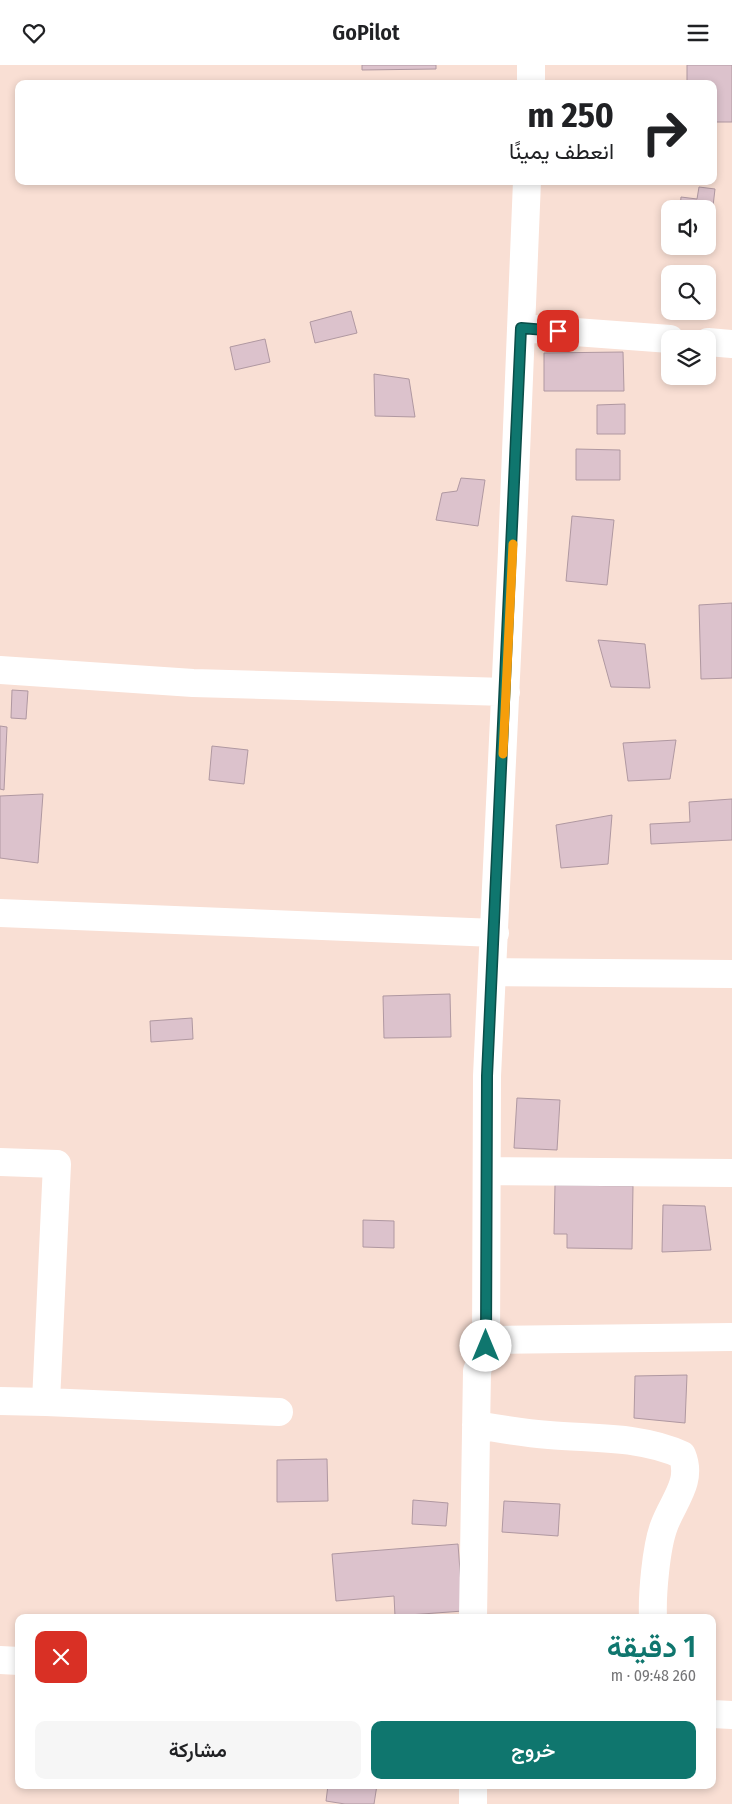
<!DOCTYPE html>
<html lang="ar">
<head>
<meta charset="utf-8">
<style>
	:root { --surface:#fff; --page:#f6f6f6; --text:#202124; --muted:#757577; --accent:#0f766e }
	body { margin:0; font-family:"Fira Sans Condensed",Vazirmatn,sans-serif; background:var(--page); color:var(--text); direction:rtl; height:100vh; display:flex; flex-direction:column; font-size:19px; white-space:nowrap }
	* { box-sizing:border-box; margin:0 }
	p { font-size:16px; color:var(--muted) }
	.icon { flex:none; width:28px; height:28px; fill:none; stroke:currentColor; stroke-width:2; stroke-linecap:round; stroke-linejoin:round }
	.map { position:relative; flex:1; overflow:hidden; direction:ltr }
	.drawer { position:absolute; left:15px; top:1549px; width:701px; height:175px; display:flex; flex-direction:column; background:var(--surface); border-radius:10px; box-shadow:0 2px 8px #0003; direction:rtl }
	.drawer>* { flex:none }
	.top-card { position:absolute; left:15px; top:15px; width:702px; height:105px; border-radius:10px; box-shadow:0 2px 8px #0003; direction:rtl; background:#fff; color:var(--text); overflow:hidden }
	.tools { position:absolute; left:661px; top:135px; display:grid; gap:10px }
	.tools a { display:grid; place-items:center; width:55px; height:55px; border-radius:10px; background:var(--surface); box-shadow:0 2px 8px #0003; font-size:25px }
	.pin { position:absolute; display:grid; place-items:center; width:42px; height:42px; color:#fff; margin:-21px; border-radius:10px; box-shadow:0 2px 8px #0006 }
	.me { position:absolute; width:55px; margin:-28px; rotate:0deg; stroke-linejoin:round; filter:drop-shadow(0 0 4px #0008) }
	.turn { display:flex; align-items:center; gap:18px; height:105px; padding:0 20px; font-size:22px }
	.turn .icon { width:65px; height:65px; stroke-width:2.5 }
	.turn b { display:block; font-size:35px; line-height:42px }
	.round { display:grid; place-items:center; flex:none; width:52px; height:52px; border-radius:10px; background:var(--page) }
	.overview { display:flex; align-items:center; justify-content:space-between; height:85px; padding:0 20px }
	h1 { font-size:30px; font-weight:600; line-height:38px; color:var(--accent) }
	.cta { display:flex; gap:10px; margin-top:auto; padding:10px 20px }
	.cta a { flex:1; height:58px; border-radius:10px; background:var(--accent); color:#fff; font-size:20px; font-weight:600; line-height:58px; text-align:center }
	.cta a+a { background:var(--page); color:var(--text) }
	header { display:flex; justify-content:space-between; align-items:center; height:65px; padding:0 20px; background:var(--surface); font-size:22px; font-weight:600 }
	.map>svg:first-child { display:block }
	.building { fill:#dcc2cc; stroke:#b098a1 }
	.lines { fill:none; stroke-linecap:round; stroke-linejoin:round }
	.minor { stroke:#fff; stroke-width:28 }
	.route-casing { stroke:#0a4d48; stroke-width:12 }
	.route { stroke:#0f766e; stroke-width:9 }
	.slow { stroke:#f59e0b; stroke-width:9 }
</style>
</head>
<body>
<header><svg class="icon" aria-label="menu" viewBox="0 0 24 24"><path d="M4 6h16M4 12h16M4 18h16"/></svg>GoPilot<svg class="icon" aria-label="heart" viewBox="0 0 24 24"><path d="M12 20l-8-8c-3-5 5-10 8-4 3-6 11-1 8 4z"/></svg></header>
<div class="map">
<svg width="732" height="1739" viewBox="0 0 732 1739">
	<rect width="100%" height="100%" fill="#f9dfd4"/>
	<path class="building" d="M 362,0 L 436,0 L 436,4 L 362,5 Z
		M 687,0 L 732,0 L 732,57 L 714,57 L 714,19 L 687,19 Z
		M 699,122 L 715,124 L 710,167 L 708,166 L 708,144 L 680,144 L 681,132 L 697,134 Z
		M 351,246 L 357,268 L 315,278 L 310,257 Z
		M 265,274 L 270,297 L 235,305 L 230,282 Z
		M 623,287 L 624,326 L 544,326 L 544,288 Z
		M 374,309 L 409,314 L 415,352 L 375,351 Z
		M 625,339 L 625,369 L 597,369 L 597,340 Z
		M 576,384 L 620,385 L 620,415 L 576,415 Z
		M 461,413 L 485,415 L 478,461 L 436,455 L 442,428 L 457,426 Z
		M 572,451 L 614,455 L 607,520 L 566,516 Z
		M 732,538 L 732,613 L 701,614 L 699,540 Z
		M 598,575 L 645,579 L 650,623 L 611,622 Z
		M 12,625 L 28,626 L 26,654 L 11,653 Z
		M 0,661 L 7,662 L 4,725 L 0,724 Z
		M 676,675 L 670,714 L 628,716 L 623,678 Z
		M 212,681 L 248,685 L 244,719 L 209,715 Z
		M 43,729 L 38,798 L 0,793 L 0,731 Z
		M 732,734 L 732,775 L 651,779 L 650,759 L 690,757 L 689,737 Z
		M 612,750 L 608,799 L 561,803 L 556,760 Z
		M 450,929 L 451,972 L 384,973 L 383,931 Z
		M 192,953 L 193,974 L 151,977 L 150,956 Z
		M 517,1033 L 560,1035 L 557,1085 L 514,1083 Z
		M 555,1120 L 633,1121 L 632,1184 L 567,1183 L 567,1169 L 554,1169 Z
		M 663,1140 L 705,1141 L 711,1185 L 662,1187 Z
		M 363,1155 L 394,1156 L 394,1183 L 363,1182 Z
		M 687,1310 L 685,1358 L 634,1353 L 635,1311 Z
		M 327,1394 L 328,1436 L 277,1437 L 277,1395 Z
		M 413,1435 L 448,1438 L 446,1461 L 412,1459 Z
		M 504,1436 L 560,1439 L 558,1471 L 502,1467 Z
		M 458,1479 L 463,1546 L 395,1551 L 394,1531 L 336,1536 L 332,1489 Z
		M 328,1720 L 377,1720 L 374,1739 L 345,1739 L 326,1736 Z"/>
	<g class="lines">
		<path class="minor" d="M 531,19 L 531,0
			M 521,263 L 670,274
			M 708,277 L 732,279
			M 0,605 L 193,618 L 506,627
			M 0,848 L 495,868
			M 493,907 L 732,909
			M 0,1097 L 57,1099 L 46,1337 L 279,1347
			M 487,1106 L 732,1108
			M 486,1281 L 498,1275 L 732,1272
			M 0,1336 L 46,1337
			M 476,1360 C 500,1364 525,1368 549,1370 C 593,1374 642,1371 682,1390 C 693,1417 673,1436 664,1461 C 656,1482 652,1530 653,1552
			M 473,1552 L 477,1306 L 486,1281 L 487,1011 L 512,486 L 527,116
			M 0,1595 L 19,1596
			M 712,1649 L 732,1650
			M 473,1739 L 473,1720"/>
	</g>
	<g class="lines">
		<g class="route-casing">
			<path id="route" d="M 486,1281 L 487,1011 L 521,263 L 558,266"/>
		</g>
		<use href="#route" class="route"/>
		<path class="slow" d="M 503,689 L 513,479"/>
	</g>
</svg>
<div class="tools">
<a><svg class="icon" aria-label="sound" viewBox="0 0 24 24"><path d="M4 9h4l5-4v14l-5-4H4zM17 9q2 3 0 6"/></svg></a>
<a><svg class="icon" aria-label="search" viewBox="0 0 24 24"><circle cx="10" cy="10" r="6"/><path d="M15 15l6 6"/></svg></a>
<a><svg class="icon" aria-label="layers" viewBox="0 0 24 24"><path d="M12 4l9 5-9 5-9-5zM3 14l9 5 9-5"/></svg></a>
</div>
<div class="pin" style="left:558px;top:266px;background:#d93025"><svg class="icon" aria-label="arrive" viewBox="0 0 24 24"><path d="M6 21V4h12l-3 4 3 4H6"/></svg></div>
<svg class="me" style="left:486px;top:1281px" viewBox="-20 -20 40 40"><circle r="19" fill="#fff"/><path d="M0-13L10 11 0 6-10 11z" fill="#0f766e"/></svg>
<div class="top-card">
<div class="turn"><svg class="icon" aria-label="right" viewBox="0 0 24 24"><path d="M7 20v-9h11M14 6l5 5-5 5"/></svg><div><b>250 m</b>انعطف يمينًا</div></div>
</div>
<section class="drawer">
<div class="overview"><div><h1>1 دقيقة</h1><p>260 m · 09:48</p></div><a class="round" style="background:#d93025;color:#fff"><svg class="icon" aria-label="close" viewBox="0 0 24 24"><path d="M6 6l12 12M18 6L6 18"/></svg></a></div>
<div class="cta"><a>خروج</a><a>مشاركة</a></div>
</section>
</div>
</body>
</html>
